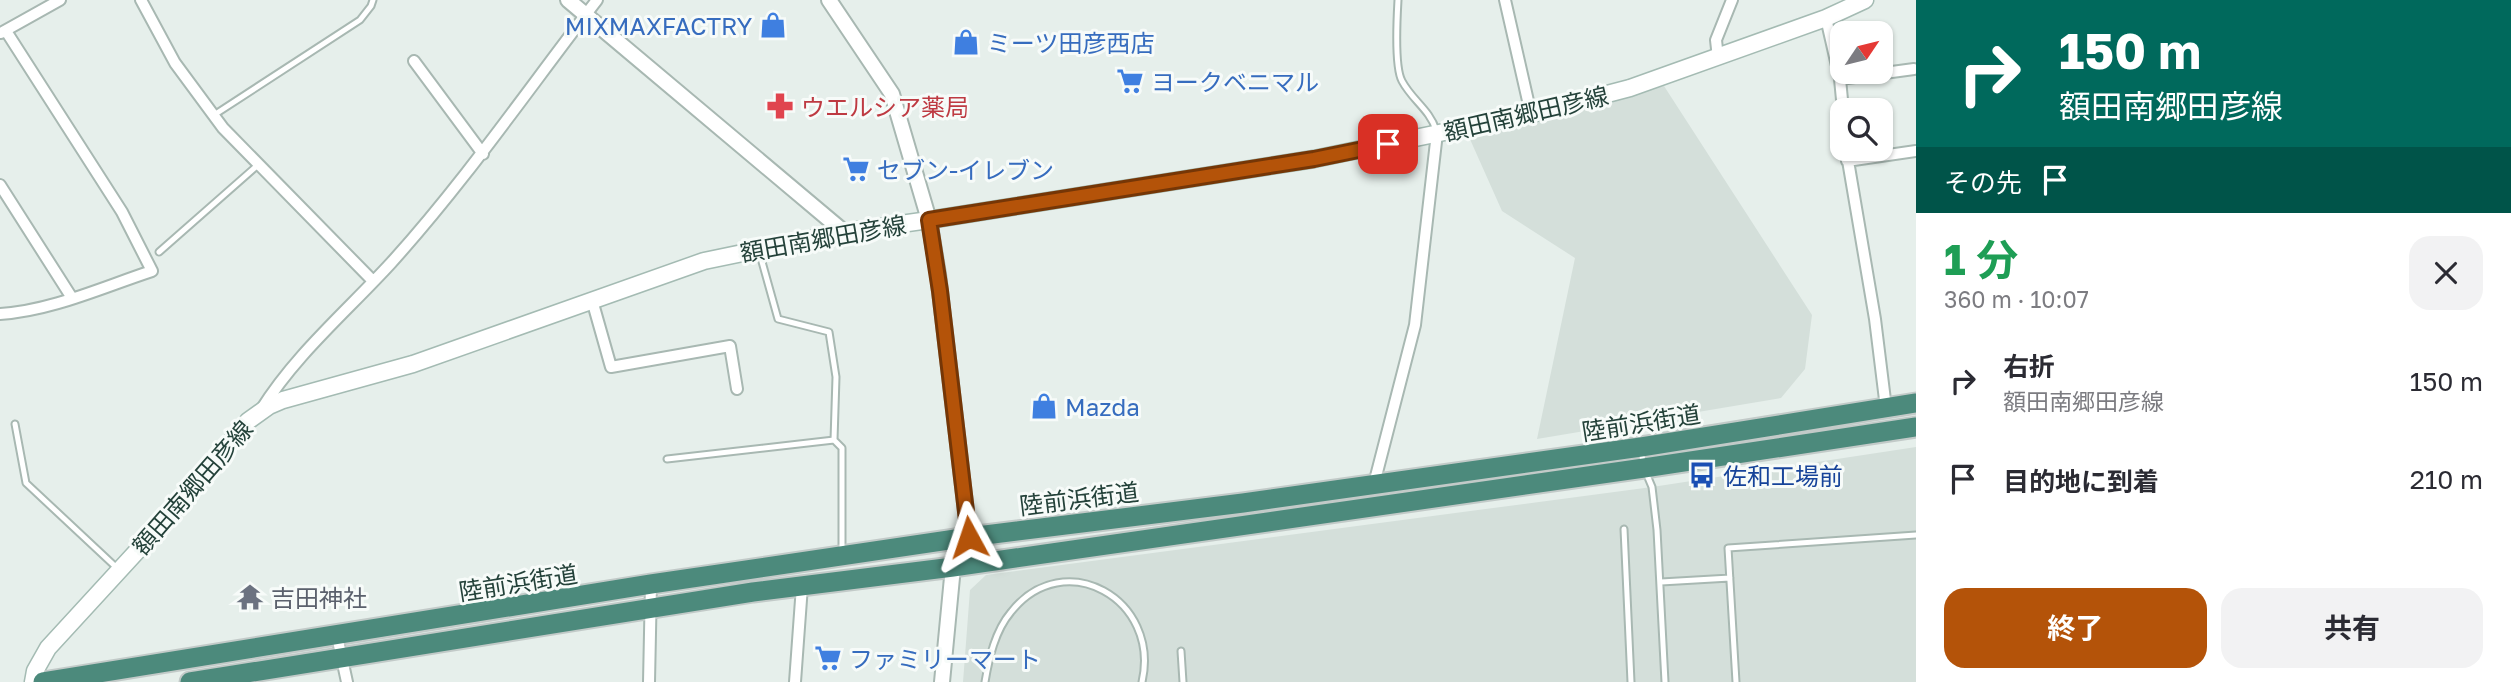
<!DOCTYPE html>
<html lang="ja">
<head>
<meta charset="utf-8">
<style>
	:root { --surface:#fff; --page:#f2f2f3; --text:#2b2b33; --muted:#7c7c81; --accent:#b45309 }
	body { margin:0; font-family:"Golos Text","Noto Sans JP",sans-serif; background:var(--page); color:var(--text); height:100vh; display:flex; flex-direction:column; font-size:26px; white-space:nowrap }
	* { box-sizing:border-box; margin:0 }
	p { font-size:23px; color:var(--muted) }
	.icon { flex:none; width:38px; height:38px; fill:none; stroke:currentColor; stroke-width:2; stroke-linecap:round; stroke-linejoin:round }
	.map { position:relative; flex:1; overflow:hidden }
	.drawer { display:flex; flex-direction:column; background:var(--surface); width:595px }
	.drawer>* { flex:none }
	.top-card { background:#00695c; color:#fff; overflow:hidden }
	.needle { width:46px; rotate:55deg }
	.fabs { position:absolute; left:1830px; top:21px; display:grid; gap:14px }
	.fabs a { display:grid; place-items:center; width:63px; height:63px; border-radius:14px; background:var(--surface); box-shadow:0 2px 5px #0004; font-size:35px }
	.pin { position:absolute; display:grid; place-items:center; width:60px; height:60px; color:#fff; margin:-30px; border-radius:14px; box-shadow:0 4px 10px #0006 }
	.me { position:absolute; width:77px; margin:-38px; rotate:355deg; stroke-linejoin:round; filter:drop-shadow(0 0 5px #0008) }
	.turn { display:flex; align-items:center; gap:24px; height:147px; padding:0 28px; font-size:32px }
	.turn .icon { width:91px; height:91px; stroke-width:2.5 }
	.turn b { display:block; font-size:49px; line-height:60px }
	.then { display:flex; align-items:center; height:66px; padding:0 28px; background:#0003; gap:14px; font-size:26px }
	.round { display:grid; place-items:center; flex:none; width:74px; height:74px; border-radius:21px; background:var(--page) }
	.headline { display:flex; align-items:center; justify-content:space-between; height:119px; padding:0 28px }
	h1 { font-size:42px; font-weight:700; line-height:52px; color:#1e9e55 }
	.button { display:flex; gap:14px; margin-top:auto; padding:14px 28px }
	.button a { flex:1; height:80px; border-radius:21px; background:var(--accent); color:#fff; font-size:28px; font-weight:700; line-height:80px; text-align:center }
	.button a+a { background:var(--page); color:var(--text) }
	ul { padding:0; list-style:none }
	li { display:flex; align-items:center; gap:21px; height:98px; padding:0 28px }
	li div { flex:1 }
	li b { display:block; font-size:26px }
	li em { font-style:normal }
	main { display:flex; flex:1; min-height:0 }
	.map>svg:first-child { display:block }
	.built { fill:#d4dfda }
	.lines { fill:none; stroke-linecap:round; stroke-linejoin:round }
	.service-casing { stroke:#a8b8b2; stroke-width:9 }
	.minor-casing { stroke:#a8b8b2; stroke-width:14 }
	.tertiary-casing { stroke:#a8b8b2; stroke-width:18 }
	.secondary-casing { stroke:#a4bbb3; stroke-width:19 }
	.trunk-casing { stroke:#c2cac8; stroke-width:23 }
	.service { stroke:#fff; stroke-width:5 }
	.minor { stroke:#fff; stroke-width:10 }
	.tertiary { stroke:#fff; stroke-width:14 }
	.secondary { stroke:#fff; stroke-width:16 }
	.trunk { stroke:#4c8a7c; stroke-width:19 }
	.route-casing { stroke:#753606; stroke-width:18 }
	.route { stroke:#b45309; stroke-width:12 }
	.labels { text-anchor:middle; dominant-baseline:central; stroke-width:6; stroke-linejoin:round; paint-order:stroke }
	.shop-label { font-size:24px; fill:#366cbe; stroke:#f7fbf9; text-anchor:start }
	.health-label { font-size:24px; fill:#be3a42; stroke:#f7fbf9; text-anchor:start }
	.street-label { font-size:24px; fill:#24423a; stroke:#f7fbf9 }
	.transit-label { font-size:24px; fill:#164399; stroke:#f7fbf9; text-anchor:start }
	.worship-label { font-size:24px; fill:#5b616d; stroke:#f7fbf9; text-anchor:start }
</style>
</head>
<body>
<main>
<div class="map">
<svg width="1916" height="682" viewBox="0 0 1916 682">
	<rect width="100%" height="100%" fill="#e6efeb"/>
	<path class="built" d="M 1664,86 L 1812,315 L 1805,369 L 1781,398 L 1537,439 L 1575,258 L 1502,211 L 1469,137 Z
		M 1916,447 L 1916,682 L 963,682 L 970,590 L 986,575 L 1652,487 Z"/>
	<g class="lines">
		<g class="service-casing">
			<path id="service" d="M 1398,0 C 1397,18 1394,66 1402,81 C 1412,100 1430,110 1436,130
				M 214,115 L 360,20 L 371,6 L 373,0
				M 759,251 L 778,319 L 829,332 L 836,377 L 834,440
				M 159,252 L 259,164
				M 15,424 L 26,483 L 118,569
				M 1641,450 L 1644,468 L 1652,487 L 1657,530 L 1665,682
				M 667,459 L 834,440 L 842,448 L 842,553
				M 1624,529 L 1631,682
				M 1661,582 L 1730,578
				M 1181,651 L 1183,682
				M 985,682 C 989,658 995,631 1011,612 C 1064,545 1161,599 1142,682
				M 1736,682 L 1728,548 L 1916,535"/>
		</g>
		<g class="minor-casing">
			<path id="minor" d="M 141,0 L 175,63 L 223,128 L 373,281
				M 1505,0 L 1531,114
				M 1826,18 L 1840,79 L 1843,110
				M 1,33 L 60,0
				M 1718,58 L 1716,40 L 1732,0
				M 414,61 L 483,154
				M 1840,79 L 1914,69
				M 1846,149 L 1875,319 L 1886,408
				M 1847,161 L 1916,151
				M 0,185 L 72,298
				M 592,300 L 611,367 L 730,346 L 737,389
				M 0,314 C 51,311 103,287 152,271 L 122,212 L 6,31
				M 261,410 C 295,355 347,311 391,263 C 466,180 529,88 597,0
				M 1374,484 L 1415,325 L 1437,133
				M 337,636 L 347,682
				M 649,682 L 651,584
				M 795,682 L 802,586"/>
		</g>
		<g class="tertiary-casing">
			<path id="tertiary" d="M 568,0 L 844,232
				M 829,0 L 892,94 L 929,220 L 938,274 L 969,537 L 953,567 L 942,682"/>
		</g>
		<g class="secondary-casing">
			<path id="secondary" d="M 33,682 L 35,671 L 48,648 L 161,525 L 248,421 L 269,406 L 283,400 L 413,364 L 704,261 L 844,232 L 929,220 L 1314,159 L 1531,114 L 1630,88 L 1826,18 L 1865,0"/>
		</g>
		<g class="trunk-casing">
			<path id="trunk" d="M 43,682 L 651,584 L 969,537 L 1243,503 L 1641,447 L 1916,403
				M 190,682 L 753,592 L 953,567 L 1644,468 L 1916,427"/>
		</g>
		<use href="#service" class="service"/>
		<use href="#minor" class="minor"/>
		<use href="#tertiary" class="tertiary"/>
		<use href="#secondary" class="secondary"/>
		<use href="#trunk" class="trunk"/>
	</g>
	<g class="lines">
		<g class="route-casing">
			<path id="route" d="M 969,537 L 940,291 L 929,220 L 1314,159 L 1388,144"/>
		</g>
		<use href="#route" class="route"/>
	</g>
	<defs>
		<g id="shop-bare" transform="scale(2.1)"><path d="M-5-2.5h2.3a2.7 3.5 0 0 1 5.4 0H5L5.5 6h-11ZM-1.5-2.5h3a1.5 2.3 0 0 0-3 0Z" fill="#3f7fe0" stroke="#f7fbf9" stroke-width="2.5" paint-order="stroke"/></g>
		<g id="supermarket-bare" transform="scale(2.1)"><path d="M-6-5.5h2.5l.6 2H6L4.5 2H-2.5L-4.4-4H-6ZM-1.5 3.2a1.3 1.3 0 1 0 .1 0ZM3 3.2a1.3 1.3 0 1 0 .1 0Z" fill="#3f7fe0" stroke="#f7fbf9" stroke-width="2.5" paint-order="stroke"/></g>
		<g id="pharmacy-bare" transform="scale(2.1)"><path d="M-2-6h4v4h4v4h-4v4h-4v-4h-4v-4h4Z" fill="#e0444e" stroke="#f7fbf9" stroke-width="2.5" paint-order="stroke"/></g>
		<g id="bus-bare" transform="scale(2.1)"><path d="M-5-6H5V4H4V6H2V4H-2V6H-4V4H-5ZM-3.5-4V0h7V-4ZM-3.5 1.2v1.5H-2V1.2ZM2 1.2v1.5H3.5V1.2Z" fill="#1a4fb4" stroke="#f7fbf9" stroke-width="2.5" paint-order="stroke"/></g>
		<g id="temple-bare" transform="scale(2.1)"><path d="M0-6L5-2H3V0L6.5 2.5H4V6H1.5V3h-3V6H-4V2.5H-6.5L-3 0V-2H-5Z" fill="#6b7280" stroke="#f7fbf9" stroke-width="2.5" paint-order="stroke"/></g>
	</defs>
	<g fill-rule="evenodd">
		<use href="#shop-bare" x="773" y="25"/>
		<use href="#shop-bare" x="966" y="42"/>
		<use href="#supermarket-bare" x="1130" y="81"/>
		<use href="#pharmacy-bare" x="780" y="106"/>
		<use href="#supermarket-bare" x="856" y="169"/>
		<use href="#shop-bare" x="1044" y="406"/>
		<use href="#bus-bare" x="1702" y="475"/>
		<use href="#temple-bare" x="250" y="597"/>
		<use href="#supermarket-bare" x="828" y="658"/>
	</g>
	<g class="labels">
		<g class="shop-label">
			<text x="752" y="25" text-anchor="end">MIXMAXFACTRY</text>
			<text x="987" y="42">ミーツ田彦西店</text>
			<text x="1151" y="81">ヨークベニマル</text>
			<text x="877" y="169">セブン-イレブン</text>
			<text x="1065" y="406">Mazda</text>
			<text x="849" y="658">ファミリーマート</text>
		</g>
		<g class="health-label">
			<text x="801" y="106">ウエルシア薬局</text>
		</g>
		<g class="street-label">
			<text transform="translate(1526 113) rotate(-13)">額田南郷田彦線</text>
			<text transform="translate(823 238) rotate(-10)">額田南郷田彦線</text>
			<text transform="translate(1641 422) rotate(-9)">陸前浜街道</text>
			<text transform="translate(192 487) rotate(-49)">額田南郷田彦線</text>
			<text transform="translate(1079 498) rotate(-7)">陸前浜街道</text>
			<text transform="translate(518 582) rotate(-9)">陸前浜街道</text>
		</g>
		<g class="transit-label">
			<text x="1723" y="475">佐和工場前</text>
		</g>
		<g class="worship-label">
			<text x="271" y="597">吉田神社</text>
		</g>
	</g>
</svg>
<div class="fabs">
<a><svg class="needle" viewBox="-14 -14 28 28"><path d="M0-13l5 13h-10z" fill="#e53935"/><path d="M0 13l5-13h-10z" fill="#7c7c81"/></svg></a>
<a><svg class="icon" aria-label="search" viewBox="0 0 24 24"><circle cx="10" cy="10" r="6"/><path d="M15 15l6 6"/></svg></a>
</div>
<div class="pin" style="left:1388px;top:144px;background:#d93025"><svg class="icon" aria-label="arrive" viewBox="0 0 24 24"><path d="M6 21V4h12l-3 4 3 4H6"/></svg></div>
<svg class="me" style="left:969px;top:537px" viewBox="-20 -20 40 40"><path d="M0-17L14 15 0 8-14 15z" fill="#b45309" stroke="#fff" stroke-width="4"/></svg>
</div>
<section class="drawer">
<div class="top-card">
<div class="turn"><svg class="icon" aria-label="right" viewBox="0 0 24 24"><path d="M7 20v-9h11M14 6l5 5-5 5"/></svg><div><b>150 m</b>額田南郷田彦線</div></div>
<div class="then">その先<svg class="icon" aria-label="arrive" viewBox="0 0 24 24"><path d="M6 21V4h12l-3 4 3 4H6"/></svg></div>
</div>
<div class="headline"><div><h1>1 分</h1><p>360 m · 10:07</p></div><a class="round"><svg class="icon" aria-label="close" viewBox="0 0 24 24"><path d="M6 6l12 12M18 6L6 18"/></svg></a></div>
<ul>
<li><svg class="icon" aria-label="right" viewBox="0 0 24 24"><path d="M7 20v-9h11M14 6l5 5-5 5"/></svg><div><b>右折</b><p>額田南郷田彦線</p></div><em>150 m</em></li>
<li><svg class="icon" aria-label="arrive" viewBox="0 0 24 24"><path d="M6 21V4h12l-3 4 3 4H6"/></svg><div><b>目的地に到着</b></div><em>210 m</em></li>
</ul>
<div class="button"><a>終了</a><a>共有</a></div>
</section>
</main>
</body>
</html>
